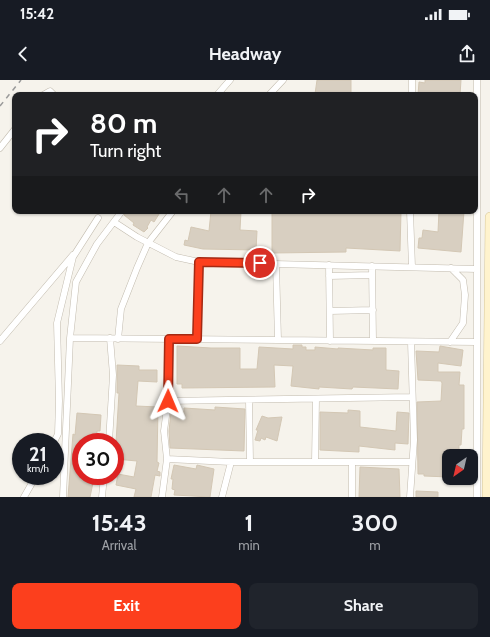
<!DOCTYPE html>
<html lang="en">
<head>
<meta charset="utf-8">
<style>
	:root { --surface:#171b24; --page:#20242c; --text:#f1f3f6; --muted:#9ea1a6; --accent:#fc3f1d }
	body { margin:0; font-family:Cabin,sans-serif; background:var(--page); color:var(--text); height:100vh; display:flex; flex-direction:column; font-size:15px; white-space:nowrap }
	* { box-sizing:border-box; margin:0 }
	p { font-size:13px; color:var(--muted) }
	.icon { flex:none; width:22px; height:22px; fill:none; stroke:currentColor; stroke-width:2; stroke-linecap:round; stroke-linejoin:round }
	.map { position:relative; height:417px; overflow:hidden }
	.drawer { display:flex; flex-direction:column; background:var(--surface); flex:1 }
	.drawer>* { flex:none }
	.hud { position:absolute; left:12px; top:12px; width:466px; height:122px; border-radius:8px; box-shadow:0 1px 3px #0004; background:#202124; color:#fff; overflow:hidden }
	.needle { width:26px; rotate:214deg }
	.buttons { position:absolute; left:442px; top:369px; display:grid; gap:8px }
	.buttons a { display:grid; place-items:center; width:36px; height:36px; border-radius:8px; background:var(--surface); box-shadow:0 1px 3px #0004; font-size:20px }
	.speed { position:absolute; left:12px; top:353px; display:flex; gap:8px; font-size:20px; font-weight:700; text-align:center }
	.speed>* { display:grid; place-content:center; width:52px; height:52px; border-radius:50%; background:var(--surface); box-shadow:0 1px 3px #0004; line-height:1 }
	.speed small { font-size:10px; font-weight:400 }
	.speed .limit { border:6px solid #d22; background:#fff; color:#111 }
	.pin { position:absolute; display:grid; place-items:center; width:34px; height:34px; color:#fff; margin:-17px; border:2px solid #fff; border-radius:50%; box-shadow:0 1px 4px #0007 }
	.me { position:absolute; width:44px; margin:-22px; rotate:1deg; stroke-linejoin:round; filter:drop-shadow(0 0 3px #0008) }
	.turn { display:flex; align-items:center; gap:14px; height:84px; padding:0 12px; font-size:18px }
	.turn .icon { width:52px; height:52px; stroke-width:2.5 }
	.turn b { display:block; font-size:28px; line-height:34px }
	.lanes { display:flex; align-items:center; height:38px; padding:0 12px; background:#0003; justify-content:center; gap:20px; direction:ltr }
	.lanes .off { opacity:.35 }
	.eta { display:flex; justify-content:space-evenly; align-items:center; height:68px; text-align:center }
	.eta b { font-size:24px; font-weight:700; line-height:28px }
	.cta { display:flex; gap:8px; margin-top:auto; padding:8px 12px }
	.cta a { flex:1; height:46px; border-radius:8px; background:var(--accent); color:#fff; font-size:16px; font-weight:700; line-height:46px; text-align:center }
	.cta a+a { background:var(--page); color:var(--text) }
	.status { display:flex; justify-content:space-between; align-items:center; height:28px; padding:0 20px; background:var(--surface); direction:ltr }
	.status svg { height:11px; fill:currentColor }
	header { display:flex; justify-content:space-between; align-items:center; height:52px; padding:0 12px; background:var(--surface); font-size:18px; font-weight:700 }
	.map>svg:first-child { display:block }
	.building { fill:#d8cfc1; stroke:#d3c7b4 }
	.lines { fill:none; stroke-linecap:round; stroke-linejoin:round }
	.street-casing { stroke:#c2bbae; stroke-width:7 }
	.secondary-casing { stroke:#d6c79b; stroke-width:10 }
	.street { stroke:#fff; stroke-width:6 }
	.secondary { stroke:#fff3cd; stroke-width:9 }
	.rail { stroke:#9a9a9a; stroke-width:1.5; stroke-dasharray:5 5; stroke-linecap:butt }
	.route-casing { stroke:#a42913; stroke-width:10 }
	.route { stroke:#fc3f1d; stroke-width:7 }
</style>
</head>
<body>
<div class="status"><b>15:42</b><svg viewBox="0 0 49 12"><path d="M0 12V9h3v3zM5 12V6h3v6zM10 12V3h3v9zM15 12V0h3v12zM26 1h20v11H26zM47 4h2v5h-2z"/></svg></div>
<header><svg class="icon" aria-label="back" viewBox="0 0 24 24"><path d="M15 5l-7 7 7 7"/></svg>Headway<svg class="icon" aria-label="share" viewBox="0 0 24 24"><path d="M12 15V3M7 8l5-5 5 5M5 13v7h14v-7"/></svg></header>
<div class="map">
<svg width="490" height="417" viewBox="0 0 490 417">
	<rect width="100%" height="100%" fill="#f6f3ec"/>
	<path class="building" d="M 317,0 L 351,0 L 351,15 L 315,14 Z
		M 425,0 L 461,0 L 460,15 L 418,15 L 419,2 L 425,3 Z
		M 127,131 L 161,131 L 154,142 L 151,140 L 147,147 L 148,148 L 144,152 L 133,145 L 134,143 L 124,135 Z
		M 211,131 L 241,131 L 240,150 L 257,151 L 256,170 L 203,169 L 184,165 L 185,160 L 188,161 L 191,147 L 209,151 Z
		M 278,131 L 334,133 L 350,133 L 350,131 L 401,131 L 400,171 L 346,168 L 346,172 L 272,173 L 272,133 L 278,133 Z
		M 439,131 L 464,131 L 461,172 L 418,168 L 419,158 L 422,158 L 423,150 L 438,152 Z
		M 293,265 L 302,265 L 302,267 L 306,267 L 306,270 L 315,270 L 315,267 L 338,269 L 338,268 L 373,270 L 373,268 L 386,268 L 386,290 L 399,291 L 398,309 L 353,307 L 352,309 L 319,307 L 319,309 L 291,306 L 293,286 L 274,285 L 275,307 L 182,308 L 182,304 L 177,304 L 177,266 L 211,268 L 240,268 L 240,289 L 257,289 L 259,267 L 293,269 Z
		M 440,266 L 463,270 L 461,286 L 438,283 L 438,292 L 460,292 L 459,305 L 464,305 L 464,349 L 462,349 L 461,365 L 459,365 L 459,376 L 449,376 L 449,397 L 424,396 L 424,394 L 418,394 L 417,322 L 441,321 L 442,303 L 441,301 L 418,300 L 416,271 L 439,272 Z
		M 117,285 L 139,286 L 139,290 L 157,290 L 157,302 L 138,301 L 136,326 L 158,327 L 157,382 L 159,383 L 157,391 L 160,392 L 160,396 L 155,395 L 151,417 L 134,417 L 136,409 L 116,405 L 118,394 L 134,397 L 137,381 L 115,379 L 119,313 L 117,313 Z
		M 215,327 L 245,329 L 244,371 L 170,368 L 169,351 L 171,332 L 184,332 L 184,328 L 215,330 Z
		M 348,330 L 360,331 L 360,347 L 396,351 L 397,332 L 409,333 L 408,364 L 395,363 L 395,370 L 359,366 L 359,372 L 320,370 L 320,332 L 348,333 Z
		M 77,333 L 101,335 L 100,351 L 97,351 L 96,362 L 81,362 L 81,396 L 94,398 L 90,417 L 68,417 L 73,354 L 75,355 Z
		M 262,336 L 268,338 L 282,337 L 277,361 L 266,357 L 265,360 L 261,358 L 260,361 L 255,360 L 258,350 L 256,350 Z
		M 174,385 L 196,389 L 197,385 L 214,389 L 210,417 L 174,415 L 175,410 L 172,409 L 173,399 L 171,399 Z
		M 360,387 L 399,389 L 400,417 L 359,417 Z
		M 416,411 L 438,412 L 438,417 L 416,417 Z"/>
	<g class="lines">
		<g class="street-casing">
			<path id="street" d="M 412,0 L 412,15
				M 43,15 L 50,11 L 54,15
				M 217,15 L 230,0
				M 269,15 L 283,0
				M 0,68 L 15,49
				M 410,131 L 412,187
				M 114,142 L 137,157 L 176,177 L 199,182 L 477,189
				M 276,184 L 278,260
				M 329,185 L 330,261
				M 372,186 L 373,261
				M 329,196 L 372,195
				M 330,231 L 373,230
				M 70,258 L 477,262
				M 118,259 L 121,229 L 137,188 L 148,163 L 173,131
				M 197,259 L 199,182
				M 0,261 L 73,175
				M 450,262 L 463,243 L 465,215 L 463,200 L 451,188
				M 249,320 L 250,382
				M 168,321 L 412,317
				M 54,362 L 58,354 L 59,321 L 57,243 L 73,177 L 98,138
				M 109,362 L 113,295 L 110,258
				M 167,379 L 231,382 L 412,382
				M 315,382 L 316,319
				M 352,382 L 352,417
				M 24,417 L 36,396
				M 63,417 L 70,258 L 76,202 L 97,164 L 122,131
				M 102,417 L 104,396
				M 162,417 L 167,379 L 164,351 L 168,321 L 169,259
				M 222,417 L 231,382
				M 410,417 L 414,360 L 411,262
				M 477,417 L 477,0"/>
		</g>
		<g class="secondary-casing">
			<path id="secondary" d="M 487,417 L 490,137"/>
		</g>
		<use href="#street" class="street"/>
		<use href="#secondary" class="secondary"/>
		<path class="rail" d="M 0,26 L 21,0"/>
	</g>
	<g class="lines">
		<g class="route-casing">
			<path id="route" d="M 168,321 L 169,259 L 197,259 L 199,182 L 260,183"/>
		</g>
		<use href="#route" class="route"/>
	</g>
</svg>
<div class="buttons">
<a><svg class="needle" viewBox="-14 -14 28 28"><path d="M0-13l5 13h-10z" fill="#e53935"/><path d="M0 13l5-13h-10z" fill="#9ea1a6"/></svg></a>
</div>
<div class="speed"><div>21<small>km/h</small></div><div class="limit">30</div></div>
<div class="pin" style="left:260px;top:183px;background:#d93025"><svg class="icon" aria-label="arrive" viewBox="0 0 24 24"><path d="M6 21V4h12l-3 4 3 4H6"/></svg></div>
<svg class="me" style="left:168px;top:321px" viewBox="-20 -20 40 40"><path d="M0-17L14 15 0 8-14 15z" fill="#fc3f1d" stroke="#fff" stroke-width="4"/></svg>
<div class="hud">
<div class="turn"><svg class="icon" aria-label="right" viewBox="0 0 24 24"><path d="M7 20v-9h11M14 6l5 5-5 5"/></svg><div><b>80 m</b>Turn right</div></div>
<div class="lanes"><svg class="icon off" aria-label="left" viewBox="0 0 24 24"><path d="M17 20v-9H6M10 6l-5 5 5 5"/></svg><svg class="icon off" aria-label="ahead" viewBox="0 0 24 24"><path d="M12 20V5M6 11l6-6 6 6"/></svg><svg class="icon off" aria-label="ahead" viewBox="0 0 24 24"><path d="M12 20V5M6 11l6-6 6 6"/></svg><svg class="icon" aria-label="right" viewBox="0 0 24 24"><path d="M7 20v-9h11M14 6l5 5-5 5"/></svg></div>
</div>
</div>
<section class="drawer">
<div class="eta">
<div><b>15:43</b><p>Arrival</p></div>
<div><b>1</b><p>min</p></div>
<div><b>300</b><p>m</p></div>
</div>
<div class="cta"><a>Exit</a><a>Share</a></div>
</section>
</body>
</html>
